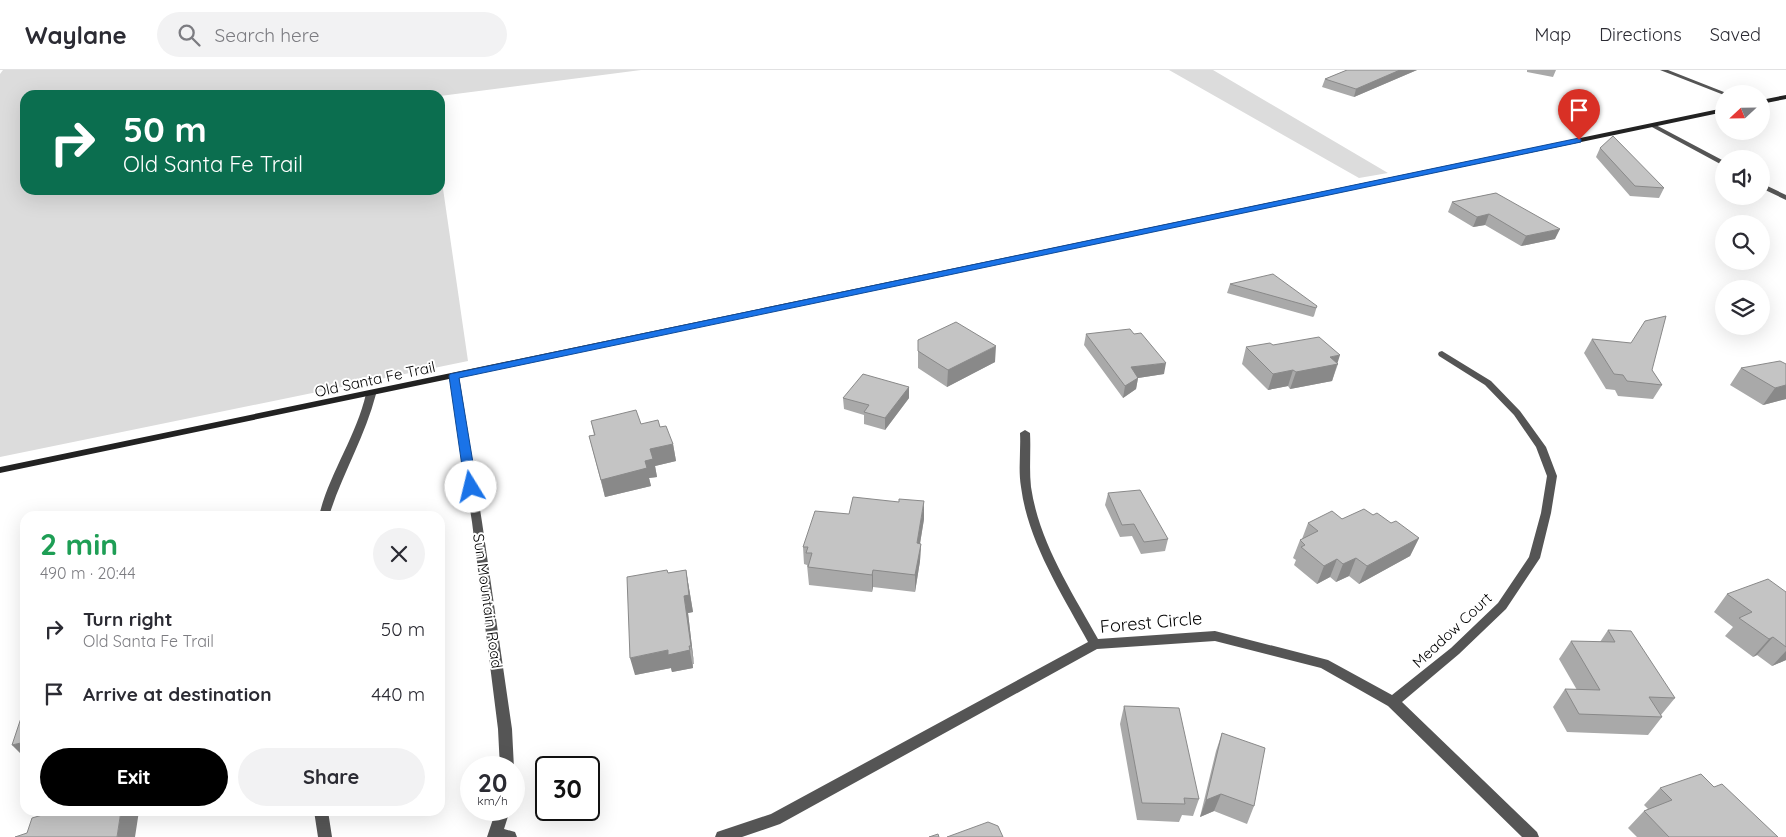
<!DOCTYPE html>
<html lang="en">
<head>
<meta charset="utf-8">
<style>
	:root { --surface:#fff; --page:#f2f2f3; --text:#2b2b33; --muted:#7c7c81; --line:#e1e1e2; --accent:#000 }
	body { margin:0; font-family:Quicksand,sans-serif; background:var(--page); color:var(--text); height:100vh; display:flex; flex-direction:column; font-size:19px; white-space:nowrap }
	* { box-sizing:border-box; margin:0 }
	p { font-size:16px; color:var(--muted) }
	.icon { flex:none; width:28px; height:28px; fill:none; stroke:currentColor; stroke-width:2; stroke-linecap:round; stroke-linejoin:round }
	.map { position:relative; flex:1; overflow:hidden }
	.sheet { position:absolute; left:20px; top:441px; width:425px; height:305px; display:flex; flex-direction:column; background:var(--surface); border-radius:15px; box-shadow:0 5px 20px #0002 }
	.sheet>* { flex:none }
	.hud { position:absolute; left:20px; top:20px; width:425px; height:105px; border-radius:15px; box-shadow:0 5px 20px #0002; background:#0b6e4f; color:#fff; overflow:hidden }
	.needle { width:32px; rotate:248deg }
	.tools { position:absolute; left:1715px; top:15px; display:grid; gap:10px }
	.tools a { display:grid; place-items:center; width:55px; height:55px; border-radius:50%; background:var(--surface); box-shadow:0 5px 20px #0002; font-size:25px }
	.speed { position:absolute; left:460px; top:686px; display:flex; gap:10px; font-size:25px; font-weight:700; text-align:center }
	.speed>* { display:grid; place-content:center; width:65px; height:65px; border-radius:50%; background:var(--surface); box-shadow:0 5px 20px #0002; line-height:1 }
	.speed small { font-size:12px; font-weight:400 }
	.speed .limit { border:2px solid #111; border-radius:8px; background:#fff; color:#111 }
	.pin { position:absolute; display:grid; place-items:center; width:42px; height:42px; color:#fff; margin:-51px -21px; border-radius:50% 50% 50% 0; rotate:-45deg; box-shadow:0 0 5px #0007 }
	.pin .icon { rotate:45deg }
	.me { position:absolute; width:55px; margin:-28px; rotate:351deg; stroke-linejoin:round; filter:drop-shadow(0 0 4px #0008) }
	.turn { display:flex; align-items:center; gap:18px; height:105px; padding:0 20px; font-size:22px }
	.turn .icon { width:65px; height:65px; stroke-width:2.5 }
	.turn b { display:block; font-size:35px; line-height:42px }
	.round { display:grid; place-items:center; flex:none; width:52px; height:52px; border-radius:26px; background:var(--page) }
	.summary { display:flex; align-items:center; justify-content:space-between; height:85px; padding:0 20px }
	h1 { font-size:30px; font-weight:800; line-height:38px; color:#1e9e55 }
	.primary-button { display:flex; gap:10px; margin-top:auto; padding:10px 20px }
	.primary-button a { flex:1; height:58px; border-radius:30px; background:var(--accent); color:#fff; font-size:20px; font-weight:800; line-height:58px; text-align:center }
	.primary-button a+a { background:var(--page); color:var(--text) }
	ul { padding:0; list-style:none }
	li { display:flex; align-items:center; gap:15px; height:65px; padding:0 20px }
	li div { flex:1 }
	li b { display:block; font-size:19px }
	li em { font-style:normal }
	header { display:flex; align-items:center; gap:30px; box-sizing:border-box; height:70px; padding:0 25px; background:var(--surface); border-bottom:1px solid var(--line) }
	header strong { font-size:24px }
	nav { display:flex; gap:28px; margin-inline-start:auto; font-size:18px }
	.search { width:350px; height:45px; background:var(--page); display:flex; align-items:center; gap:12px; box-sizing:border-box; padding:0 18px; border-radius:28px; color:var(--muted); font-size:19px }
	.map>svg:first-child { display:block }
	.green { fill:#dcdcdc }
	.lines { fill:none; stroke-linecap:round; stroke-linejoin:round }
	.street { fill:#555; fill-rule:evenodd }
	.secondary { fill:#222; fill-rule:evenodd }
	.wall { fill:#a9a9a9 }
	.shaded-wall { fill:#898989 }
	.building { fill:#c4c4c4; stroke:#898989 }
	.route { fill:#1a73e8; stroke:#114b97 }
	.labels { text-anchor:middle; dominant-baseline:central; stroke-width:4; stroke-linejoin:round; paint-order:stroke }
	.street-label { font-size:15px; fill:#000; stroke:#fff }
	.near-street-label { font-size:18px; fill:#000; stroke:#fff }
</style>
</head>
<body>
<header>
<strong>Waylane</strong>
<div class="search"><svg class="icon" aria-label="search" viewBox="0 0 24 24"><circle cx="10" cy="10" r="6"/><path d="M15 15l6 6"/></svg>Search here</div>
<nav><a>Map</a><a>Directions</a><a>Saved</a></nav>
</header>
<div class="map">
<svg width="1786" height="767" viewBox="0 0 1786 767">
	<rect width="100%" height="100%" fill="#fff"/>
	<path class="green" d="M 3,0 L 641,0 L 440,26 L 25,25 L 25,120 L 440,120 L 440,98 L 468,291 L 0,387 L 0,4 Z
		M 1169,0 L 1213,0 L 1388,103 L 1359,108 Z"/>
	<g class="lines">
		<path class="street" d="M 1660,0 L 1668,0 L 1729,24 L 1724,24 L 1724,25 Z
			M 1650,54 L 1654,54 L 1724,91 L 1724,96 L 1650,56 Z
			M 1761,113 L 1786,125 L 1786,130 L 1761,118 Z
			M 1442,281 L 1491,311 L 1520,341 L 1546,377 L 1557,406 L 1551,443 L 1540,488 L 1506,539 L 1459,584 L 1402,632 L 1537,762 L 1539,767 L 1522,767 L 1388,636 L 1321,598 L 1215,571 L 1097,579 L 780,754 L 742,767 L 715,767 L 717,762 L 771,744 L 1088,572 C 1062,524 1028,472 1021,417 C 1018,399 1021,381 1020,363 L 1025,360 L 1030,363 C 1031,381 1029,399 1031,417 C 1039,472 1072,522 1098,569 L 1215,561 L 1328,590 L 1392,625 L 1451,578 L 1498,533 L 1529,487 L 1541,443 L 1547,406 L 1536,377 L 1514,345 L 1485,315 L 1439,286 L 1438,284 L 1439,282 Z
			M 454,303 L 459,306 L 482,452 L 512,659 L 514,698 L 500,698 L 498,659 L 472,452 L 449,306 Z
			M 371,321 L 376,324 C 365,367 342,404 329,446 L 319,446 C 329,404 356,367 366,324 Z
			M 496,740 L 510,740 L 504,759 L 515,762 L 517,767 L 487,767 Z
			M 314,741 L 328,741 L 332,767 L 318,767 Z"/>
		<path class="secondary" d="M 1786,25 L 1786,29 L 1761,34 L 1761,30 Z
			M 1724,38 L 1724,42 L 0,403 L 0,397 Z"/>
	</g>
	<path class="wall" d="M 1347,0 L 1417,0 L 1354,27 L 1322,17 L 1325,9 Z
		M 1527,0 L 1556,0 L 1553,7 L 1527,2 Z
		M 1600,78 L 1664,118 L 1659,128 L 1630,126 L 1596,87 Z
		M 1496,123 L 1555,169 L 1521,176 L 1485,155 L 1473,157 L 1448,142 L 1452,132 Z
		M 1230,214 L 1317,236 L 1314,246 L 1313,247 L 1227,223 Z
		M 1086,264 L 1164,304 L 1138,308 L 1136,319 L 1123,328 L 1084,275 Z
		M 1592,269 L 1652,300 L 1662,315 L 1653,329 L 1618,326 L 1615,320 L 1606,319 L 1584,283 Z
		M 918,270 L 995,292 L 947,317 L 918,298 Z
		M 1273,275 L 1337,293 L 1338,294 L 1332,311 L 1290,319 L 1288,316 L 1268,320 L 1242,294 L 1246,277 Z
		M 1786,294 L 1786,329 L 1763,335 L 1730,315 L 1741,298 Z
		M 909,317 L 909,328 L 885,360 L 864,354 L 864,345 L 844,339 L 843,328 Z
		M 591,351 L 641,354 L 660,357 L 673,374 L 676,391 L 655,396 L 657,407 L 649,408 L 651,416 L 605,427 L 589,366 L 594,365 Z
		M 1108,423 L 1168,469 L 1165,481 L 1141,484 L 1132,466 L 1120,467 L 1105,435 Z
		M 1373,445 L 1391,453 L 1419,468 L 1410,486 L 1359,514 L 1349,506 L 1336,512 L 1330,507 L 1317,514 L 1294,495 L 1296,490 L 1293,488 L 1300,470 L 1302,469 L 1308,453 Z
		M 924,449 L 920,474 L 921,474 L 920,491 L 915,522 L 873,517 L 872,522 L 809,515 L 807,495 L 804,494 L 803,477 Z
		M 686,500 L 693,542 L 688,543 L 694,594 L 693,594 L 693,598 L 672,602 L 671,598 L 635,605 L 668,503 Z
		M 1786,522 L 1786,590 L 1772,596 L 1757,585 L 1753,587 L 1725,566 L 1733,557 L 1714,542 L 1727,524 Z
		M 1608,560 L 1675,628 L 1661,645 L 1662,647 L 1648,665 L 1567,662 L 1553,637 L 1565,619 L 1577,620 L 1559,589 L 1571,571 L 1600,572 Z
		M 1124,636 L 1199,729 L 1193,746 L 1182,745 L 1179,752 L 1137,750 L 1120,654 Z
		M 1222,663 L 1254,736 L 1247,754 L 1214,741 L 1200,747 L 1216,681 Z
		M 1714,717 L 1778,767 L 1637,767 L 1628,758 L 1644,741 L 1648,739 L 1644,735 L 1660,718 Z"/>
	<path class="shaded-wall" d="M 1400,0 L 1417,0 L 1354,27 L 1356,19 Z
		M 1489,144 L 1485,155 L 1473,157 L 1477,147 Z
		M 1560,159 L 1555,169 L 1521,176 L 1526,166 Z
		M 996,276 L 995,292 L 947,317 L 948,300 Z
		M 1340,285 L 1332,311 L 1290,319 L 1296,302 L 1330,287 Z
		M 1166,293 L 1164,304 L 1138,308 L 1136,319 L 1123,328 L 1125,316 L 1131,297 Z
		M 1293,300 L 1288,316 L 1268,320 L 1273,304 Z
		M 1786,315 L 1786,329 L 1763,335 L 1775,318 Z
		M 909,317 L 909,328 L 885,360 L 885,348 Z
		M 673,374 L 676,391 L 655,396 L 657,407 L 649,408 L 651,416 L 605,427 L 601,410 L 645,391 L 650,379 Z
		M 924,431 L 924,449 L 917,491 L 917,473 Z
		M 1419,468 L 1410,486 L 1359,514 L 1367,496 Z
		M 921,474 L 920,491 L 915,522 L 915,505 Z
		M 1356,488 L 1349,506 L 1336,512 L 1343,494 Z
		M 1337,489 L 1330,507 L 1317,514 L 1324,496 Z
		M 686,500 L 693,542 L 688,543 L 694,594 L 691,576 L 684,526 Z
		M 873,500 L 873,517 L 872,522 L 872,505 Z
		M 1773,567 L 1757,585 L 1753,587 L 1769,569 Z
		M 689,576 L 693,598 L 672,602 L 671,598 L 635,605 L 630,588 Z
		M 1786,581 L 1786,590 L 1772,596 Z
		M 25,672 L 25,688 L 12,675 Z
		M 1221,724 L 1214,741 L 1200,747 L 1206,730 Z
		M 121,741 L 139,741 L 135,767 L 117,767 Z"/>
	<path class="building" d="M 1347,0 L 1400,0 L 1356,19 L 1325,9 Z
		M 1613,66 L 1664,118 L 1635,116 L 1600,78 Z
		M 1496,123 L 1560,159 L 1526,166 L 1489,144 L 1477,147 L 1452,132 Z
		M 1273,204 L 1317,236 L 1316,238 L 1230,214 Z
		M 1666,246 L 1652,300 L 1662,315 L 1627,311 L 1623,305 L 1614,304 L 1592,269 L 1631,273 L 1645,251 Z
		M 956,252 L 996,276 L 948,300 L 918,281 L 918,270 Z
		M 1130,259 L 1134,264 L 1141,263 L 1166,293 L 1131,297 L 1138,308 L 1125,316 L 1086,264 Z
		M 1319,267 L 1340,285 L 1330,287 L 1338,294 L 1296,302 L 1293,300 L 1273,304 L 1246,277 L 1270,273 L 1273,275 Z
		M 1780,291 L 1786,294 L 1786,315 L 1775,318 L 1741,298 Z
		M 863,304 L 909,317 L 885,348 L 864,342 L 869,335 L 843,328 Z
		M 636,340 L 641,354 L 658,350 L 660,357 L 666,356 L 673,374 L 650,379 L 653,389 L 645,391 L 647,398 L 601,410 L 589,366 L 595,365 L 591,351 Z
		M 1140,420 L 1168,469 L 1144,472 L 1134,454 L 1122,455 L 1108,423 Z
		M 853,427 L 899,432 L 899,429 L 924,431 L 917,473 L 921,474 L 915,505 L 873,500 L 872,505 L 808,497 L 812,483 L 806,483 L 808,477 L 803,477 L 815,441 L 849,444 Z
		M 1364,439 L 1373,445 L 1377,443 L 1391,453 L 1396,451 L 1419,468 L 1367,496 L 1356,488 L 1343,494 L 1337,489 L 1324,496 L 1301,477 L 1305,475 L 1300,470 L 1318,461 L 1308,453 L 1332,441 L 1342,449 Z
		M 224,443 L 223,446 L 207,446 Z
		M 667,500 L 668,503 L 686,500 L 689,525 L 684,526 L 691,576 L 689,576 L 690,580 L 668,585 L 668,580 L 630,588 L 627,507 Z
		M 1768,509 L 1786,522 L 1786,577 L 1773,567 L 1769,569 L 1739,548 L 1752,542 L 1727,524 Z
		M 1608,560 L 1631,561 L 1675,628 L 1649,627 L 1662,647 L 1579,644 L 1565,619 L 1600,620 L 1571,571 L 1615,572 Z
		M 25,636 L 25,672 L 12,675 Z
		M 1124,636 L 1179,638 L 1199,729 L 1184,728 L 1185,734 L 1142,733 Z
		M 1222,663 L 1265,678 L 1254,736 L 1221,724 L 1206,730 Z
		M 1701,704 L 1714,717 L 1722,714 L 1778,767 L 1669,767 L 1644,741 L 1672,730 L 1660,718 Z
		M 56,741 L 121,741 L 117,767 L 15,767 L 27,763 L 32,748 Z
		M 988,752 L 998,756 L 1003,767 L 947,767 Z
		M 938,764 L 939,767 L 929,767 Z"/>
	<path class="route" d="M 1579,68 L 1581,69 L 1581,72 L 459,308 L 477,417 L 471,421 L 465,417 L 449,306 L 450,304 Z"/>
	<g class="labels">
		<g class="street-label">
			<text transform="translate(375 309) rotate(-12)">Old Santa Fe Trail</text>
			<text transform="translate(488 531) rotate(82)">Sun Mountain Road</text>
			<text transform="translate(1452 560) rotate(-43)">Meadow Court</text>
		</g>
		<g class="near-street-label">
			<text transform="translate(1151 552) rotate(-5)">Forest Circle</text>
		</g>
	</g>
</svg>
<div class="tools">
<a><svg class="needle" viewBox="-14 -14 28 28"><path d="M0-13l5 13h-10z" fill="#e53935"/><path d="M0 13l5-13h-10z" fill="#7c7c81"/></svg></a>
<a><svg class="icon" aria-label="sound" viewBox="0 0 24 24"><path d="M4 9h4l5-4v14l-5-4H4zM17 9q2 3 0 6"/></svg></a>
<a><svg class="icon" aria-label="search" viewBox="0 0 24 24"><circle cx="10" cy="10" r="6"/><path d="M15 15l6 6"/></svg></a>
<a><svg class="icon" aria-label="layers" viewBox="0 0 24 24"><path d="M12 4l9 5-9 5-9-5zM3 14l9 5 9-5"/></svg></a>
</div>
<div class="speed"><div>20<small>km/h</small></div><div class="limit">30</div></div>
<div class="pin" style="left:1579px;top:70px;background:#d93025"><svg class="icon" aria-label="arrive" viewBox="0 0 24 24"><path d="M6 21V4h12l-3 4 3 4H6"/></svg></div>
<svg class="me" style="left:471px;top:417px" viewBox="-20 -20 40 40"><circle r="19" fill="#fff"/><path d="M0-13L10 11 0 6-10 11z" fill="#1a73e8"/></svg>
<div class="hud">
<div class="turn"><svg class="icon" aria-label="right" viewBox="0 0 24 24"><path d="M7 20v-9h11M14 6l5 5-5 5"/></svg><div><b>50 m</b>Old Santa Fe Trail</div></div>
</div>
<section class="sheet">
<div class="summary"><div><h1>2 min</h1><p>490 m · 20:44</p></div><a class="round"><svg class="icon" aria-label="close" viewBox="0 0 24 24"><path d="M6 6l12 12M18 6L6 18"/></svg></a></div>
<ul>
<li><svg class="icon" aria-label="right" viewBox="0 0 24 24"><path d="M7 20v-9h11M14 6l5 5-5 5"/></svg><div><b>Turn right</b><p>Old Santa Fe Trail</p></div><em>50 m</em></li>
<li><svg class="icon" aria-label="arrive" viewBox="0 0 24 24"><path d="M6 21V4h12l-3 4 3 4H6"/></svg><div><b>Arrive at destination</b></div><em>440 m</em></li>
</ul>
<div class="primary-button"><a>Exit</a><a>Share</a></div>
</section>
</div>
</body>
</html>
